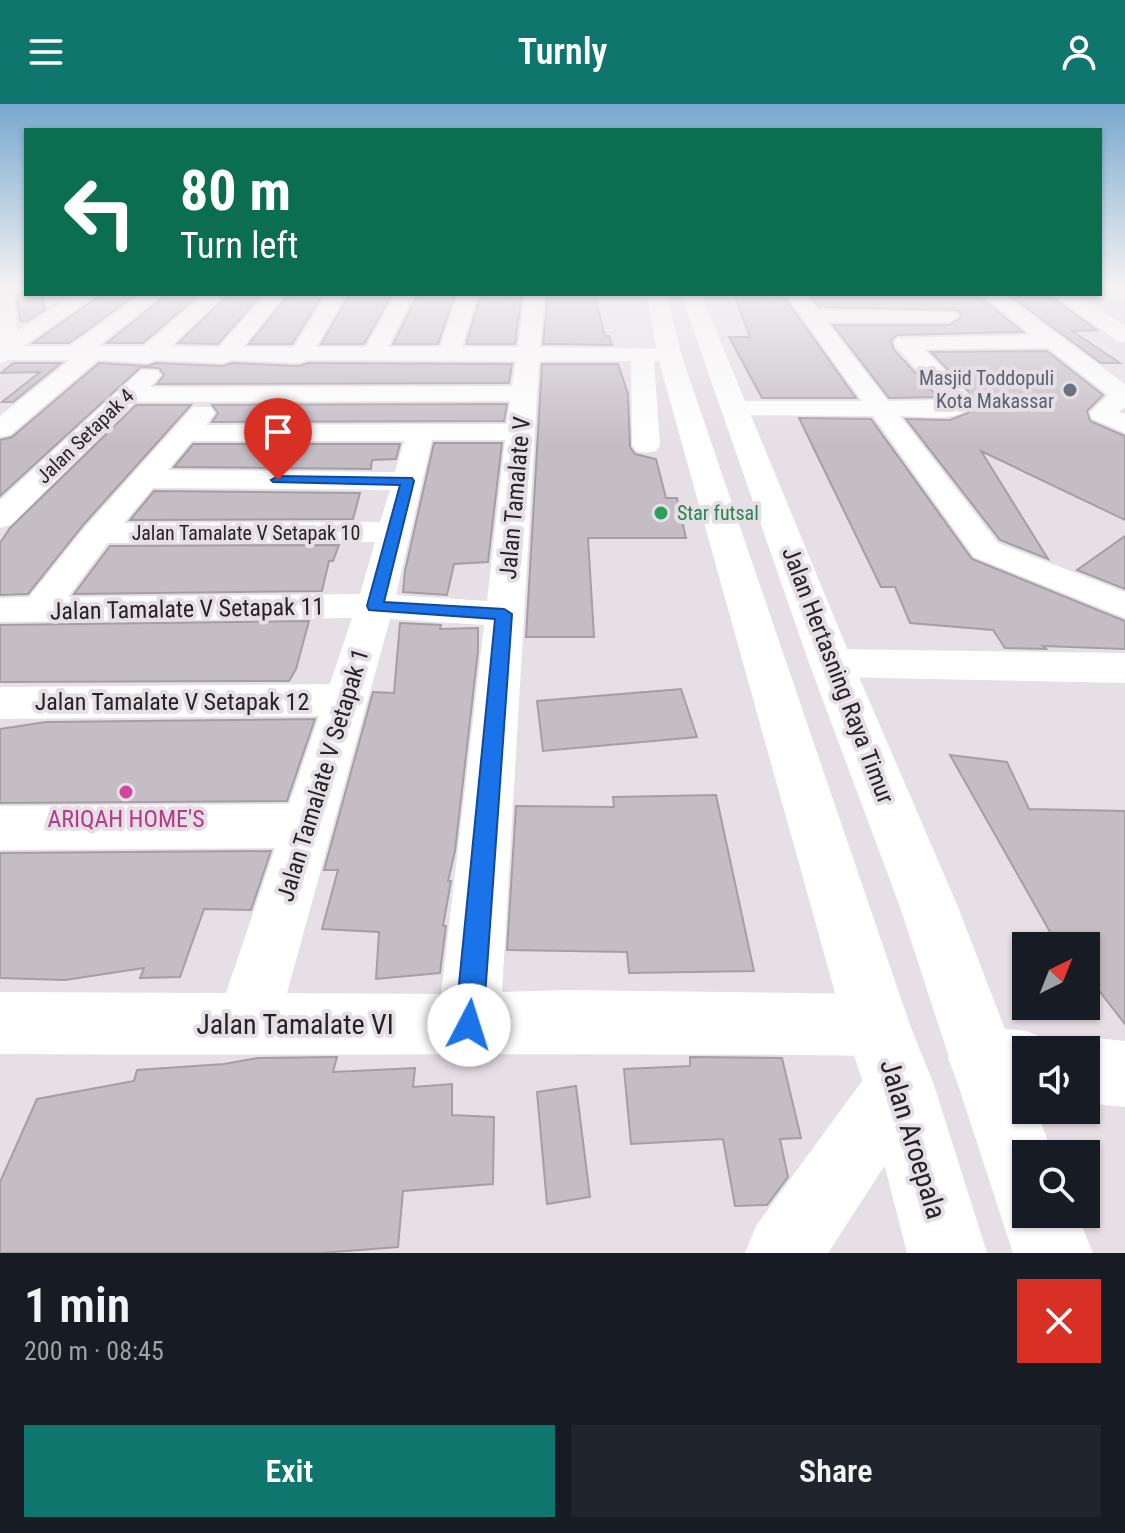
<!DOCTYPE html>
<html lang="en">
<head>
<meta charset="utf-8">
<style>
	:root { --surface:#171b24; --page:#20242c; --text:#f1f3f6; --muted:#9ea1a6; --accent:#0f766e }
	body { margin:0; font-family:"Roboto Condensed",sans-serif; background:var(--page); color:var(--text); height:100vh; display:flex; flex-direction:column; font-size:30px; white-space:nowrap }
	* { box-sizing:border-box; margin:0 }
	p { font-size:26px; color:var(--muted) }
	.icon { flex:none; width:44px; height:44px; fill:none; stroke:currentColor; stroke-width:2; stroke-linecap:round; stroke-linejoin:round }
	.map { position:relative; height:1149px; overflow:hidden }
	.details { display:flex; flex-direction:column; background:var(--surface); flex:1 }
	.details>* { flex:none }
	.top-card { position:absolute; left:24px; top:24px; width:1078px; height:168px; border-radius:0px; box-shadow:0 2px 6px #0004; background:#0b6e4f; color:#fff; overflow:hidden }
	.needle { width:52px; rotate:43deg }
	.controls { position:absolute; left:1012px; top:828px; display:grid; gap:16px }
	.controls a { display:grid; place-items:center; width:88px; height:88px; border-radius:0px; background:var(--surface); box-shadow:0 2px 6px #0004; font-size:40px }
	.pin { position:absolute; display:grid; place-items:center; width:68px; height:68px; color:#fff; margin:-82px -34px; border-radius:50% 50% 50% 0; rotate:-45deg; box-shadow:0 0 8px #0007 }
	.pin .icon { rotate:45deg }
	.me { position:absolute; width:88px; margin:-44px; rotate:5deg; stroke-linejoin:round; filter:drop-shadow(0 0 6px #0008) }
	.turn { display:flex; align-items:center; gap:28px; height:168px; padding:0 24px; font-size:36px }
	.turn .icon { width:104px; height:104px; stroke-width:2.5 }
	.turn b { display:block; font-size:56px; line-height:68px }
	.round { display:grid; place-items:center; flex:none; width:84px; height:84px; border-radius:0px; background:var(--page) }
	.headline { display:flex; align-items:center; justify-content:space-between; height:136px; padding:0 24px }
	h1 { font-size:48px; font-weight:600; line-height:60px }
	.primary-button { display:flex; gap:16px; margin-top:auto; padding:16px 24px }
	.primary-button a { flex:1; height:92px; border-radius:0px; background:var(--accent); color:#fff; font-size:32px; font-weight:600; line-height:92px; text-align:center }
	.primary-button a+a { background:var(--page); color:var(--text) }
	header { display:flex; justify-content:space-between; align-items:center; height:104px; padding:0 24px; background:var(--accent); color:#fff; font-size:36px; font-weight:600 }
	.map>svg:first-child { display:block }
	.building { fill:#c4bdc4; stroke:#a59ea5; stroke-width:2 }
	.lines { fill:none; stroke-linecap:round; stroke-linejoin:round }
	.minor { fill:#fff; fill-rule:evenodd }
	.major { fill:#fff; fill-rule:evenodd }
	.route { fill:#1a73e8; stroke:#114b97; stroke-width:2 }
	.worship-dot { fill:#6b7280; stroke:#e6dfe5; stroke-width:3 }
	.leisure-dot { fill:#2e9e5b; stroke:#e6dfe5; stroke-width:3 }
	.hotel-dot { fill:#d1479c; stroke:#e6dfe5; stroke-width:3 }
	.labels { text-anchor:middle; dominant-baseline:central; stroke-width:8; stroke-linejoin:round; paint-order:stroke }
	.far-worship-label { font-size:20px; fill:#5b616d; stroke:#e6dfe5; text-anchor:end }
	.far-street-label { font-size:20px; fill:#262326; stroke:#e6dfe5 }
	.far-leisure-label { font-size:20px; fill:#27864d; stroke:#e6dfe5; text-anchor:start }
	.street-label { font-size:24px; fill:#262326; stroke:#e6dfe5 }
	.hotel-label { font-size:24px; fill:#b23c85; stroke:#e6dfe5 }
	.near-street-label { font-size:28px; fill:#262326; stroke:#e6dfe5 }
</style>
</head>
<body>
<header><svg class="icon" aria-label="menu" viewBox="0 0 24 24"><path d="M4 6h16M4 12h16M4 18h16"/></svg>Turnly<svg class="icon" aria-label="person" viewBox="0 0 24 24"><circle cx="12" cy="8" r="4"/><path d="M4 21q1-7 8-7t8 7"/></svg></header>
<div class="map">
<svg width="1125" height="1149" viewBox="0 0 1125 1149">
	<rect width="100%" height="100%" fill="#e6dfe5"/>
	<path class="building" d="M 17,190 L 42,190 L 45,206 L 27,217 L 20,217 Z
		M 102,190 L 137,190 L 69,239 L 33,239 Z
		M 167,190 L 200,190 L 143,239 L 107,239 Z
		M 229,190 L 262,190 L 218,240 L 178,239 Z
		M 289,190 L 323,190 L 292,240 L 249,240 Z
		M 350,190 L 392,190 L 364,240 L 321,240 Z
		M 418,190 L 455,190 L 438,240 L 393,240 Z
		M 481,190 L 522,190 L 515,240 L 466,240 Z
		M 548,190 L 594,190 L 605,232 L 609,232 L 612,241 L 543,240 Z
		M 734,190 L 782,190 L 856,294 L 762,294 L 729,233 L 750,233 Z
		M 810,192 L 980,193 L 1023,228 L 897,231 L 891,237 L 894,246 L 938,293 L 889,294 L 833,221 L 949,221 L 962,213 L 958,206 L 819,203 Z
		M 1012,193 L 1051,193 L 1097,226 L 1072,227 L 1120,259 L 1101,259 Z
		M 1047,247 L 1103,291 L 1087,307 L 1090,317 L 1125,332 L 1125,416 L 981,347 L 1048,455 L 1000,436 L 906,315 L 950,316 L 968,309 L 976,300 L 968,287 L 931,248 Z
		M 13,259 L 61,259 L 13,298 L 2,298 L 40,268 L 1,269 Z
		M 99,259 L 147,262 L 156,259 L 223,262 L 232,259 L 299,262 L 308,259 L 512,260 L 509,279 L 157,280 L 164,271 L 159,264 L 141,263 L 0,392 L 0,336 L 12,333 Z
		M 542,260 L 618,260 L 628,290 L 630,343 L 635,350 L 656,355 L 666,394 L 677,394 L 686,434 L 588,434 L 594,533 L 526,533 Z
		M 507,300 L 504,317 L 212,318 L 218,309 L 212,301 Z
		M 136,301 L 191,301 L 84,420 L 28,490 L 0,491 L 0,439 L 10,424 Z
		M 799,314 L 871,315 L 972,455 L 1125,517 L 1125,545 L 1043,542 L 1046,545 L 1005,544 L 993,526 L 910,519 L 895,483 L 881,483 Z
		M 434,339 L 502,339 L 488,458 L 454,460 L 447,491 L 403,488 L 405,467 Z
		M 193,340 L 400,340 L 396,355 L 372,356 L 371,365 L 174,363 Z
		M 154,387 L 360,389 L 353,415 L 130,416 Z
		M 1125,432 L 1125,485 L 1077,466 Z
		M 339,441 L 333,457 L 329,457 L 322,487 L 74,490 L 110,442 Z
		M 309,517 L 296,565 L 289,577 L 0,578 L 0,521 Z
		M 400,519 L 441,521 L 440,525 L 478,524 L 478,547 L 455,747 L 448,777 L 451,777 L 443,822 L 446,822 L 440,869 L 376,875 L 379,828 L 322,825 L 338,766 L 324,766 L 373,588 L 394,589 Z
		M 681,585 L 697,633 L 543,647 L 537,597 Z
		M 315,615 L 287,697 L 0,699 L 0,625 L 46,618 Z
		M 950,651 L 1007,658 L 1029,705 L 1125,707 L 1125,920 L 1086,870 L 1086,842 L 1058,842 Z
		M 716,691 L 754,867 L 629,869 L 627,848 L 507,846 L 516,702 L 614,703 L 613,693 Z
		M 271,747 L 251,806 L 204,805 L 180,873 L 140,874 L 144,864 L 65,876 L 0,874 L 0,749 Z
		M 337,953 L 333,968 L 415,964 L 413,983 L 452,980 L 452,1011 L 494,1013 L 493,1080 L 403,1087 L 398,1143 L 321,1149 L 0,1149 L 0,1078 L 37,995 L 134,977 L 137,966 L 224,960 L 258,954 Z
		M 690,953 L 782,954 L 801,1034 L 780,1035 L 788,1073 L 767,1101 L 735,1102 L 723,1035 L 631,1040 L 624,965 L 690,962 Z
		M 576,982 L 590,1093 L 547,1100 L 537,988 Z"/>
	<g class="lines">
		<path class="minor" d="M 0,180 L 13,180 L 17,227 L 76,190 L 99,190 L 23,242 L 70,242 L 142,190 L 164,190 L 98,242 L 144,242 L 205,190 L 226,190 L 171,242 L 219,243 L 266,190 L 286,190 L 243,243 L 294,243 L 327,190 L 347,190 L 316,243 L 366,243 L 395,190 L 415,190 L 388,243 L 440,243 L 458,190 L 478,190 L 462,243 L 518,243 L 525,190 L 545,190 L 540,243 L 677,245 L 680,250 L 677,255 L 654,257 L 660,341 L 656,347 L 646,349 L 636,347 L 632,341 L 631,257 L 539,257 L 502,888 L 566,886 L 877,890 L 899,899 L 908,921 L 899,943 L 877,952 C 585,948 292,952 0,950 L 0,888 L 226,889 L 275,744 L 0,746 L 0,702 L 289,700 L 319,612 L 0,615 L 0,583 L 330,580 L 352,514 L 0,518 L 0,494 L 29,493 L 86,422 L 193,303 L 211,303 L 215,309 L 206,321 L 507,320 L 510,297 L 135,298 L 11,421 L 0,424 L 0,396 L 141,266 L 157,266 L 161,271 L 150,283 L 512,282 L 516,257 L 307,256 L 299,259 L 232,256 L 223,259 L 156,256 L 147,259 L 98,256 L 10,331 L 0,333 L 0,312 L 70,256 L 9,256 L 0,259 ZM 432,336 L 505,336 L 487,497 L 396,491 ZM 192,337 L 404,337 L 395,368 L 168,366 ZM 153,384 L 390,386 L 380,418 L 124,419 ZM 375,438 L 360,490 L 68,493 L 108,439 ZM 390,515 L 484,521 L 441,890 L 287,889 Z
			M 1100,184 L 1125,184 L 1125,196 L 1093,194 L 1090,190 L 1100,190 Z
			M 785,190 L 805,190 L 817,206 L 956,208 L 959,212 L 949,218 L 827,218 L 888,297 L 945,296 L 897,244 L 894,239 L 897,234 L 1031,231 L 981,190 L 1003,190 L 1125,280 L 1125,303 L 1119,308 L 1125,310 L 1125,329 L 1093,315 L 1089,309 L 1108,291 L 1048,244 L 924,245 L 966,289 L 973,300 C 959,320 922,312 900,312 L 998,439 L 1125,488 L 1125,514 L 974,453 L 873,312 L 726,311 L 722,305 L 726,299 L 735,297 L 862,297 Z
			M 1052,190 L 1075,190 L 1125,222 L 1125,238 L 1117,237 Z
			M 831,545 L 1125,549 L 1125,579 L 831,573 L 816,569 L 810,559 L 816,549 Z
			M 980,922 L 1026,927 L 1049,936 L 1053,946 L 1026,946 L 1026,991 L 980,986 L 957,977 L 948,954 L 957,931 Z
			M 1086,933 L 1125,937 L 1125,1003 L 1086,999 L 1086,946 L 1062,946 Z
			M 899,948 L 922,958 L 932,981 L 922,1004 L 828,1149 L 745,1149 L 756,1122 L 876,958 Z"/>
		<path class="major" d="M 647,190 L 667,190 L 681,250 L 910,921 L 934,981 L 987,1149 L 907,1149 L 864,981 L 844,921 L 657,250 Z
			M 681,190 L 701,190 L 853,559 L 958,803 L 1026,980 L 1026,1006 L 1036,1006 L 1053,1050 L 1026,1050 L 1026,1110 L 1077,1110 L 1093,1149 L 1013,1149 L 900,803 L 809,559 Z"/>
	</g>
	<linearGradient id="sky" x2="0" y2="1"><stop stop-color="#77a8cf"/><stop offset="0.53" stop-color="#f4f1f3"/><stop offset="1" stop-color="#f4f1f3" stop-opacity="0"/></linearGradient>
	<rect width="1125" height="341" fill="url(#sky)"/>
	<path class="route" d="M 278,372 L 412,374 L 414,377 L 384,498 L 504,505 L 512,510 L 483,921 L 479,930 L 469,934 L 459,930 L 455,921 L 495,515 L 369,506 L 367,502 L 400,381 L 273,378 L 271,376 Z"/>
	<circle class="worship-dot" cx="1070" cy="286" r="8"/>
	<circle class="leisure-dot" cx="661" cy="409" r="8"/>
	<circle class="hotel-dot" cx="126" cy="688" r="8"/>
	<g class="labels">
		<g class="far-worship-label">
			<text x="1054" y="274">Masjid Toddopuli<tspan x="1054" dy="23">Kota Makassar</tspan></text>
		</g>
		<g class="far-street-label">
			<text transform="translate(85 332) rotate(-44)">Jalan Setapak 4</text>
			<text x="246" y="429">Jalan Tamalate V Setapak 10</text>
		</g>
		<g class="far-leisure-label">
			<text x="677" y="409">Star futsal</text>
		</g>
		<g class="street-label">
			<text transform="translate(515 394) rotate(-85)">Jalan Tamalate V</text>
			<text transform="translate(187 505) rotate(-1)">Jalan Tamalate V Setapak 11</text>
			<text transform="translate(838 571) rotate(69)">Jalan Hertasning Raya Timur</text>
			<text x="172" y="598">Jalan Tamalate V Setapak 12</text>
			<text transform="translate(323 671) rotate(-73)">Jalan Tamalate V Setapak 1</text>
		</g>
		<g class="hotel-label">
			<text x="126" y="715">ARIQAH HOME'S</text>
		</g>
		<g class="near-street-label">
			<text x="295" y="920">Jalan Tamalate VI</text>
			<text transform="translate(913 1035) rotate(73)">Jalan Aroepala</text>
		</g>
	</g>
</svg>
<div class="controls">
<a><svg class="needle" viewBox="-14 -14 28 28"><path d="M0-13l5 13h-10z" fill="#e53935"/><path d="M0 13l5-13h-10z" fill="#9ea1a6"/></svg></a>
<a><svg class="icon" aria-label="sound" viewBox="0 0 24 24"><path d="M4 9h4l5-4v14l-5-4H4zM17 9q2 3 0 6"/></svg></a>
<a><svg class="icon" aria-label="search" viewBox="0 0 24 24"><circle cx="10" cy="10" r="6"/><path d="M15 15l6 6"/></svg></a>
</div>
<div class="pin" style="left:278px;top:376px;background:#d93025"><svg class="icon" aria-label="arrive" viewBox="0 0 24 24"><path d="M6 21V4h12l-3 4 3 4H6"/></svg></div>
<svg class="me" style="left:469px;top:921px" viewBox="-20 -20 40 40"><circle r="19" fill="#fff"/><path d="M0-13L10 11 0 6-10 11z" fill="#1a73e8"/></svg>
<div class="top-card">
<div class="turn"><svg class="icon" aria-label="left" viewBox="0 0 24 24"><path d="M17 20v-9H6M10 6l-5 5 5 5"/></svg><div><b>80 m</b>Turn left</div></div>
</div>
</div>
<section class="details">
<div class="headline"><div><h1>1 min</h1><p>200 m · 08:45</p></div><a class="round" style="background:#d93025;color:#fff"><svg class="icon" aria-label="close" viewBox="0 0 24 24"><path d="M6 6l12 12M18 6L6 18"/></svg></a></div>
<div class="primary-button"><a>Exit</a><a>Share</a></div>
</section>
</body>
</html>
